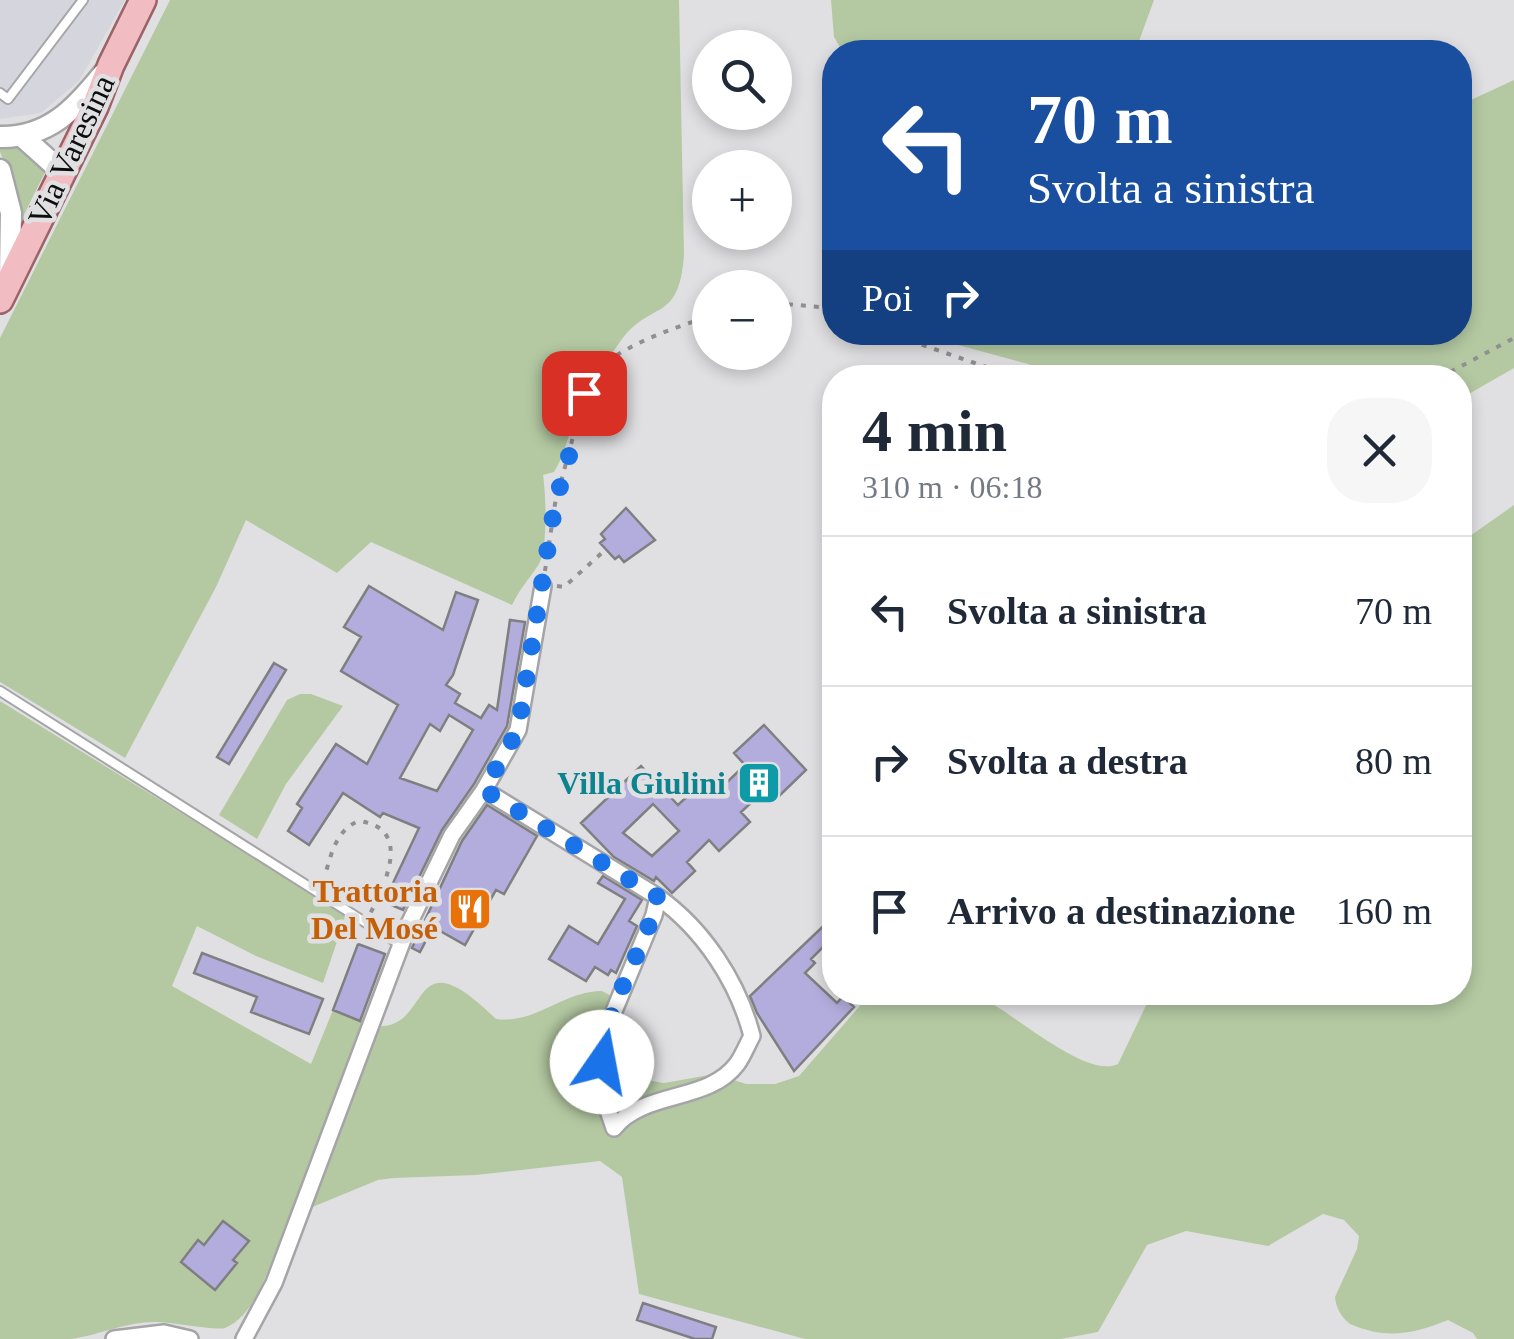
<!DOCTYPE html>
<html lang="it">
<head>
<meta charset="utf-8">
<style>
	:root { --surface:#fff; --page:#f6f6f7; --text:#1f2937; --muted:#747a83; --line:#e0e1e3 }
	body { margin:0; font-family:Georgia,serif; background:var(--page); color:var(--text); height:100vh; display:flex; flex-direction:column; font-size:38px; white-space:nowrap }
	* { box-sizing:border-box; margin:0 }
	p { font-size:32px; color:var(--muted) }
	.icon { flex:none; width:55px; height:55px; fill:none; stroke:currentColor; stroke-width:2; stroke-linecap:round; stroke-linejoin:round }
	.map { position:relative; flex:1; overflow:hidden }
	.side { position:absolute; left:822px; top:365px; width:650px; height:640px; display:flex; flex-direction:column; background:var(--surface); border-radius:40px; box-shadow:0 5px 15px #0003 }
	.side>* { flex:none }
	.guide { position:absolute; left:822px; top:40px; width:650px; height:305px; border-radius:40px; box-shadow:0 5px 15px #0003; background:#1a4fa0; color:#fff; overflow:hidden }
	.controls { position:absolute; left:692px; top:30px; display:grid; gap:20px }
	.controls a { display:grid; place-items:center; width:100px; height:100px; border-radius:50%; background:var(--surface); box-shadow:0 5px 15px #0003; font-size:50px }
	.pin { position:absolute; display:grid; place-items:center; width:85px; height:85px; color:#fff; margin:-42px; border-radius:20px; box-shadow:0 5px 15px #0006 }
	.me { position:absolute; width:110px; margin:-55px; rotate:12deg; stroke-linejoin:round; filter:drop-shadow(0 0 8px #0008) }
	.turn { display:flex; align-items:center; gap:35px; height:210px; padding:0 40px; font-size:45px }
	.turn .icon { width:130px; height:130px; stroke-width:2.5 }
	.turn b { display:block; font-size:70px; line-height:85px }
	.then { display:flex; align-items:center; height:95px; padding:0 40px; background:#0003; gap:20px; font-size:38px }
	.round { display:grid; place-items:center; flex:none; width:105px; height:105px; border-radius:40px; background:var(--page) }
	.overview { display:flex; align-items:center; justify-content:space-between; height:170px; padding:0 40px }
	h1 { font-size:60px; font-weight:600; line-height:75px }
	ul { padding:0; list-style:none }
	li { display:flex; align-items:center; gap:30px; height:150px; padding:0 40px; border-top:2px solid var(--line) }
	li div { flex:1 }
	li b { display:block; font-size:38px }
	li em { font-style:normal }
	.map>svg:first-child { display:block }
	.built { fill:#d5d5de }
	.green { fill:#b4c9a2 }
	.building { fill:#b2addc; stroke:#7f7f81; stroke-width:2.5; fill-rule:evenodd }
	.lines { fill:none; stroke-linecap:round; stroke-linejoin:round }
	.service-casing { stroke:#a5a5a7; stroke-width:12 }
	.minor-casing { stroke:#a5a5a7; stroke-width:20 }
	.tertiary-casing { stroke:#a5a5a7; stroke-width:25 }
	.primary-casing { stroke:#9b6368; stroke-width:30 }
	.path { stroke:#909091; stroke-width:4; stroke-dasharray:5 8; stroke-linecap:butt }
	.service { stroke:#fff; stroke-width:8 }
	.minor { stroke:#fff; stroke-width:15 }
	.tertiary { stroke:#fff; stroke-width:20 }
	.primary { stroke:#f1bdc2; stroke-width:25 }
	.route { stroke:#1a73e8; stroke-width:18; stroke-dasharray:0 32.4 }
	.labels { text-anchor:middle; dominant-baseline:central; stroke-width:9; stroke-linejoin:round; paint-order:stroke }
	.street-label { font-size:32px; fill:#0d0d0e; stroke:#e0e0e2 }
	.culture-label { font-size:32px; font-weight:bold; fill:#0d838f; stroke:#e0e0e2; text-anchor:end }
	.food-label { font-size:32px; font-weight:bold; fill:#c56008; stroke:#e0e0e2; text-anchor:end }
</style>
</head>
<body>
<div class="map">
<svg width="1514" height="1339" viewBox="0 0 1514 1339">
	<rect width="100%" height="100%" fill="#e0e0e2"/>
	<path class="built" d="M 0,0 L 125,0 L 79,81 L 41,113 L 0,119 Z"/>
	<path class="green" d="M 170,0 L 679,0 L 684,255 C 679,325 650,299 620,342 C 600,369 584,399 571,430 C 565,445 563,458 554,472 L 543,475 C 546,494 548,548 539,564 C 530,578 520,588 512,605 L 371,542 L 337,573 L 246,520 L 216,587 L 125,758 L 0,682 L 0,338 Z
		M 831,0 L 1154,0 L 1135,52 L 843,52 L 834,37 Z
		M 1514,80 L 1514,368 L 1460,399 L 1460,378 L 1076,377 L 925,336 L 936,332 L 1460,332 L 1460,105 Z
		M 0,144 L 39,155 L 49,164 L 21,221 L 18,221 L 12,179 L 0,152 Z
		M 1514,505 L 1514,1339 L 1477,1339 L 1473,1333 L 1448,1320 C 1411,1335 1385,1339 1350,1324 C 1341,1317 1336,1308 1335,1297 L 1357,1249 L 1359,1236 L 1344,1220 L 1323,1214 L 1268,1246 L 1186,1231 L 1147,1245 L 1098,1332 L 1061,1339 L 805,1339 L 639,1294 L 622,1177 L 600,1161 L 476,1175 L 394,1178 L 378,1180 L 310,1208 L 375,1026 C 434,1032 406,931 496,1019 C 537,1024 563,991 602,991 L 615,998 L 612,1066 L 617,1072 L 631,1077 L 664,1083 L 715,1074 L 746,1084 L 775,1084 L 799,1076 L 871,993 C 894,993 956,987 974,994 C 1008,1007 1084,1080 1118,1064 L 1152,993 L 1460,992 L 1460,543 Z
		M 300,694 L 311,694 L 343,706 L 286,784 L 257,839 L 219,815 L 287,700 Z
		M 0,701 L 346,915 L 323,983 L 256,956 L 197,926 L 172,986 L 311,1064 L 333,1010 L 370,1024 L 264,1280 C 255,1299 245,1320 225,1328 C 217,1331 171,1322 155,1322 C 125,1322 100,1335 71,1339 C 48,1339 23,1339 0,1339 Z"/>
	<path class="building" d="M 626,508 L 655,540 L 624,562 L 619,556 L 615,559 L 600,543 L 605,539 L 601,534 Z
		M 369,586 L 443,630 L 456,592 L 478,600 L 453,675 L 446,685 L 460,694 L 455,703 L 481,718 L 489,705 L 497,710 L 510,620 L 525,622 L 507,726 L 474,784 L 442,830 L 403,910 L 384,902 L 419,828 L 383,813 L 380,817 L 343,793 L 309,845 L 288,831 L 302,808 L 297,804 L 336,744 L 367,764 L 398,705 L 341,671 L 361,637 L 344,627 ZM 449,715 L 473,730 L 437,791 L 400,778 L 430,724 L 440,731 Z
		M 274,663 L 286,670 L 229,764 L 217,757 Z
		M 764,725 L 806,770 L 776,799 L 766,789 L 741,812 L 750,822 L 719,851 L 709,840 L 687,862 L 695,871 L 672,893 L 656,877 L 654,881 L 614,857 L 581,823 L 641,766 L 678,805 L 707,778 L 719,790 L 745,765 L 734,753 ZM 653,804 L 679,831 L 652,856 L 623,833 Z
		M 487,805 L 537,836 L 504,894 L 496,890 L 465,945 L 433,927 L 420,952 L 412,948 L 462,841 Z
		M 603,876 L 642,900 L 629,921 L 637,926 L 616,973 L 611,970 L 608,975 L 595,967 L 586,981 L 549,959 L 569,926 L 598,944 L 625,899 L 598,883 Z
		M 835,915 L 835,935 L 811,959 L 815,963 L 805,973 L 837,1003 L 843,996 L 854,1007 L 794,1071 L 757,1013 L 750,996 Z
		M 358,944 L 385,954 L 360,1021 L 333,1010 Z
		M 202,953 L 323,999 L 309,1034 L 251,1012 L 257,997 L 194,973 Z
		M 223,1221 L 249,1241 L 233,1260 L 237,1263 L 215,1290 L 181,1262 L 198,1240 L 204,1245 Z
		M 643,1303 L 716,1327 L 712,1339 L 695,1339 L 637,1320 Z"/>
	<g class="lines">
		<g class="service-casing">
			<path id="service" d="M 0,93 L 8,99 L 83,0
				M 0,691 L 401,945"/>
		</g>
		<g class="minor-casing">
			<path id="minor" d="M 484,790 L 518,730 L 543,586
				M 614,1128 C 644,1090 708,1103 737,1064 C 743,1056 747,1045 752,1036 C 738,982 704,930 658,897
				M 114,1339 L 164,1333 L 190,1339
				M 244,1339 L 274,1283 L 408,926 L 452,835 L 484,790 L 658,897 L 654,915 L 604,1035 L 601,1090 L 614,1128"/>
		</g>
		<g class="tertiary-casing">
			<path id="tertiary" d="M 0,137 C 48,138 75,109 103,74
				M 24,138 L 63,173
				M 0,170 L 11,213 L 10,276"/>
		</g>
		<g class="primary-casing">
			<path id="primary" d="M 0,300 L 95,107 L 111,65 L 143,0"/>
		</g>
		<path class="path" d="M 775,303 L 819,307 L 835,313
			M 885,332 L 1018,378
			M 1439,378 L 1514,338
			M 545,571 L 555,504 L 588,381 C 609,349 674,328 710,316
			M 557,586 L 564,587 L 604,551
			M 323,882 C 330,860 334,830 359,821 C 413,828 385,884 370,914"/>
		<use href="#service" class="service"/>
		<use href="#minor" class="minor"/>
		<use href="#tertiary" class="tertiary"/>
		<use href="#primary" class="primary"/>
	</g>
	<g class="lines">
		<path class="route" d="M 584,393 L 574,439 L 555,504 L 518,730 L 484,790 L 658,897 C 644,953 605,1005 602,1062"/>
	</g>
	<defs>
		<g id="building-square" transform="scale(2.25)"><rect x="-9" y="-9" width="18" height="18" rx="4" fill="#0f9aa8" stroke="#e0e0e2"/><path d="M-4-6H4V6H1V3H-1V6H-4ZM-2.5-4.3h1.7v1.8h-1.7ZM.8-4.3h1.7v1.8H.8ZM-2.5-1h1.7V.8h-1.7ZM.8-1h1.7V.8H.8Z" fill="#fff"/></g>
		<g id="restaurant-square" transform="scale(2.25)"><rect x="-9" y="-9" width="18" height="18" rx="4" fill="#e8710a" stroke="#e0e0e2"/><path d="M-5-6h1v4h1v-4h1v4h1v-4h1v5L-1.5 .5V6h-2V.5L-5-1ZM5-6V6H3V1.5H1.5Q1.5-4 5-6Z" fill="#fff"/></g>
	</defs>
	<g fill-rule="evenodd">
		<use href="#building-square" x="759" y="783"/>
		<use href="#restaurant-square" x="470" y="909"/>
	</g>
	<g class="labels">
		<g class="street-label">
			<text transform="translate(71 150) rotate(-65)">Via Varesina</text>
		</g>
		<g class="culture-label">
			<text x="726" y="783">Villa Giulini</text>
		</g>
		<g class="food-label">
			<text x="438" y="891">Trattoria<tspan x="438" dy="37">Del Mosé</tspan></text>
		</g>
	</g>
</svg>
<div class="controls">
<a><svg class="icon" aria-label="search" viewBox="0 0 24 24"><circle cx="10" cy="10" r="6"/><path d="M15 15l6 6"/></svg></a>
<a>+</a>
<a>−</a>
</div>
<div class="pin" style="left:584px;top:393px;background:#d93025"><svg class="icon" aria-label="arrive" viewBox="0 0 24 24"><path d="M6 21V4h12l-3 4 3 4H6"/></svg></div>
<svg class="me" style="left:602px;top:1062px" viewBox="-20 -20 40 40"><circle r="19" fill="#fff"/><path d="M0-13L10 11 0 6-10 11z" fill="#1a73e8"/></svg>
<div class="guide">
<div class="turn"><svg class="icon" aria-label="left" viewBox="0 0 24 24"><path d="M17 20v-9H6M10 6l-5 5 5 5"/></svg><div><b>70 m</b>Svolta a sinistra</div></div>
<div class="then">Poi<svg class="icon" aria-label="right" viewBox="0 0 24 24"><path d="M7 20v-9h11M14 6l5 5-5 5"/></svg></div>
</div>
<section class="side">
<div class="overview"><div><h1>4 min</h1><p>310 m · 06:18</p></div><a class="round"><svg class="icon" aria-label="close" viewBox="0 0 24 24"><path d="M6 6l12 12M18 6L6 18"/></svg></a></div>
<ul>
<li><svg class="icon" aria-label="left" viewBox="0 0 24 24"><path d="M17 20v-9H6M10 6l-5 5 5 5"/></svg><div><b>Svolta a sinistra</b></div><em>70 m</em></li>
<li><svg class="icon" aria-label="right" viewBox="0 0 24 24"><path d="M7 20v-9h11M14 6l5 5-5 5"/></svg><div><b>Svolta a destra</b></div><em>80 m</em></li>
<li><svg class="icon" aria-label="arrive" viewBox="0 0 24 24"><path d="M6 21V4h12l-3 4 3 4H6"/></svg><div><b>Arrivo a destinazione</b></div><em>160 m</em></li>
</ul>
</section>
</div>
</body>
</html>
